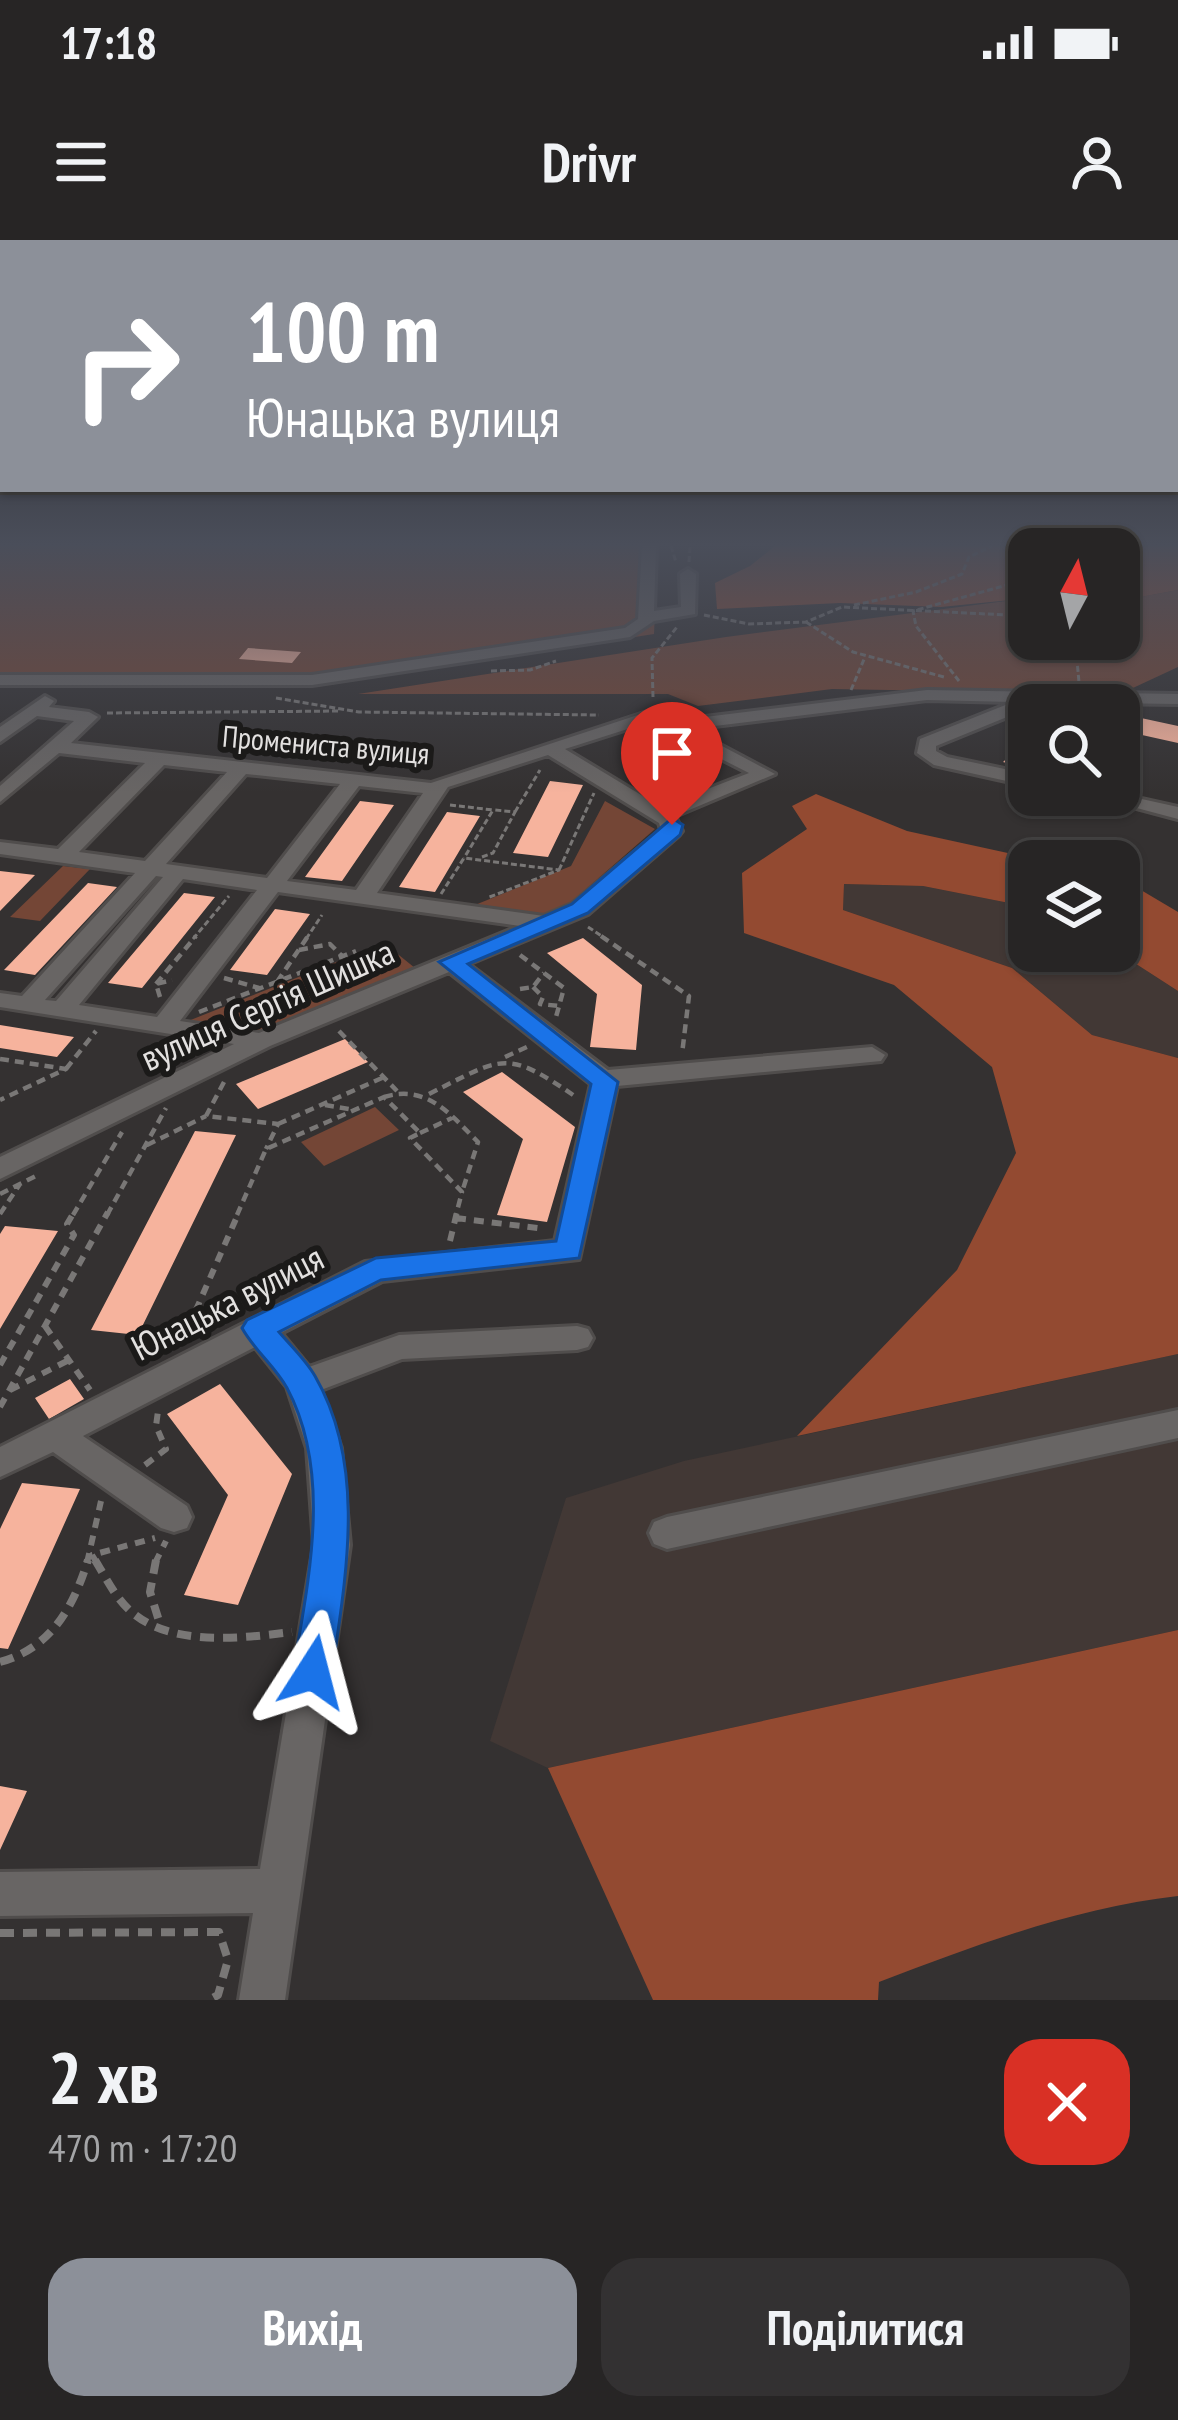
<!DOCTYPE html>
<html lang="uk">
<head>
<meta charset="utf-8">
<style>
	:root { --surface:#272525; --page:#333132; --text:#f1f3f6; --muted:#a4a5a7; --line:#434242; --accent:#8c9099 }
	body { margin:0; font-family:"PT Sans Narrow",sans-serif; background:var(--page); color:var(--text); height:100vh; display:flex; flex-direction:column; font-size:45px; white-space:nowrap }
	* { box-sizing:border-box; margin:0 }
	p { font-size:39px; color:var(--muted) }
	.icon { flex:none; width:66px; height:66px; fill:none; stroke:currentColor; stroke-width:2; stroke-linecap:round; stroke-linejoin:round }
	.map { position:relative; height:1760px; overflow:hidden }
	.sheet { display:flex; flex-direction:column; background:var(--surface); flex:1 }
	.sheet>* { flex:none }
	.guide { position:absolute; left:0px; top:0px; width:1179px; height:252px; box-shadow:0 3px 9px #0004,0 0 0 3px var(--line); background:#8c9099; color:#fff; overflow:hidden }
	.needle { width:78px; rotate:7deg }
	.buttons { position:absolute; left:1008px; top:288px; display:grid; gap:24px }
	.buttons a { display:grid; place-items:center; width:132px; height:132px; border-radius:24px; background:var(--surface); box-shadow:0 3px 9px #0004,0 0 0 3px var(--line); font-size:60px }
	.pin { position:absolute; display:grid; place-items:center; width:102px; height:102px; color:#fff; margin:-123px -51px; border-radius:50% 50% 50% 0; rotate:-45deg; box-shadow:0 0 12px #0007 }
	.pin .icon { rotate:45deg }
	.me { position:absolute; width:132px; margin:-66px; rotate:9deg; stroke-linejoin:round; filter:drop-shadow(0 0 9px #0008) }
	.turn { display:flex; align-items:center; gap:42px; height:252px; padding:0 48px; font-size:54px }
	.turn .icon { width:156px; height:156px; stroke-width:2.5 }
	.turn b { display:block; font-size:84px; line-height:102px }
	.round { display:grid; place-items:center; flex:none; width:126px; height:126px; border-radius:36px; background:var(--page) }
	.headline { display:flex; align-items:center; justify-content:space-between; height:204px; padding:0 48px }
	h1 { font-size:72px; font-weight:700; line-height:90px }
	.action { display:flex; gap:24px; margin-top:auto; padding:24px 48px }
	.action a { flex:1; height:138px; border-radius:36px; background:var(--accent); color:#fff; font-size:48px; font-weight:700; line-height:138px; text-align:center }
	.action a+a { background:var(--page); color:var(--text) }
	.status { display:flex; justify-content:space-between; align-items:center; height:84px; padding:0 60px; background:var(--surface); direction:ltr }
	.status svg { height:33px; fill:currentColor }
	header { display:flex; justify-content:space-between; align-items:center; height:156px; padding:0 48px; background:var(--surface); font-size:54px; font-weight:700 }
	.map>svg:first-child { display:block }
	.built { fill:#423835 }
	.green { fill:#744636 }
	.forest { fill:#934a31 }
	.building { fill:#f6b39d }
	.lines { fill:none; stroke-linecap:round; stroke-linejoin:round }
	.minor-casing { stroke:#504d4c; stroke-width:6 }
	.path-far3 { stroke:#797776; stroke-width:3; stroke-dasharray:6 3; stroke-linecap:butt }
	.path-far2 { stroke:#797776; stroke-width:4.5; stroke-dasharray:9 6; stroke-linecap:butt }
	.path-far1 { stroke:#797776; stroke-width:6; stroke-dasharray:10 8; stroke-linecap:butt }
	.path { stroke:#797776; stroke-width:8; stroke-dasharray:14 9; stroke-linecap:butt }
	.minor { fill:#686564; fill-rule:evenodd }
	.route { fill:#1a73e8; stroke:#114b97; stroke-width:3 }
	.labels { text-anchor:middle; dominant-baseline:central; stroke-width:12; stroke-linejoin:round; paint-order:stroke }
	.far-street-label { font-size:30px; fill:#e3e1e0; stroke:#1b1a19 }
	.street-label { font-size:36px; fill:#e3e1e0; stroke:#1b1a19 }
</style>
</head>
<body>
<div class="status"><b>17:18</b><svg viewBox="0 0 49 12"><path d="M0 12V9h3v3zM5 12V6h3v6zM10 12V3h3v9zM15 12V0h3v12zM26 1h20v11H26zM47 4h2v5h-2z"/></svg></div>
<header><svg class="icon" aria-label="menu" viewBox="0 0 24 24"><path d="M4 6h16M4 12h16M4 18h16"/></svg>Drivr<svg class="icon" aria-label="person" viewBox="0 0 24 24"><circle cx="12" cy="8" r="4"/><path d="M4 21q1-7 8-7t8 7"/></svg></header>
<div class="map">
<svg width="1178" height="1760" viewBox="0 0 1178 1760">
	<rect width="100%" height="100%" fill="#343131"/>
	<path class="built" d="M 844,644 L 923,646 L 1029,667 L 1029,711 L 1116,711 L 1178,751 L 1178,818 L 1092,795 L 1012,728 L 843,670 Z
		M 1178,1114 L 1178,1390 L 548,1528 L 490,1501 L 566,1258 L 684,1221 Z"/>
	<path class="green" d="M 0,306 L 658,306 L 654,394 L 316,447 L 0,446 Z
		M 1178,350 L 1178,427 L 1120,454 L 832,449 L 698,466 L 668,454 L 358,454 L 726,397 L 1029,358 L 1029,399 L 1119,399 L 1119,361 Z
		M 605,561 L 655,589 L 570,663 L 541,675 L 470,667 L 571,626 Z
		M 63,626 L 90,629 L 40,681 L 10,677 Z
		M 384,703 L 415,728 L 246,796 L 178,785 Z
		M 375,867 L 399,890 L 324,926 L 301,902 Z"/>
	<path class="forest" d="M 775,306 L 1178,306 L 1178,350 L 1119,361 L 1119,309 L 1029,309 L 1029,358 L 941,367 L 840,363 L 717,369 L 715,343 L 750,326 Z
		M 816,554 L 907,591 L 1044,621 L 1029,621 L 1029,667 L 923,646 L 844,644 L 843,670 L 1012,728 L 1092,795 L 1178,818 L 1178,1114 L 797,1196 L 957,1030 L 1016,913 L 992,827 L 894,745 L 744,693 L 742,633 L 807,589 L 792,566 Z
		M 1119,637 L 1178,672 L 1178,751 L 1116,711 Z
		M 1178,1390 L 1178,1656 C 1073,1668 977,1705 879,1742 L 878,1760 L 653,1760 L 548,1528 Z"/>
	<path class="building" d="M 248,408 L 301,412 L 292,423 L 239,419 Z
		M 1141,478 L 1178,486 L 1178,503 L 1133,493 Z
		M 1029,498 L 1029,529 L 1003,522 Z
		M 550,541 L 583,545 L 548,617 L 513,613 Z
		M 360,561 L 394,565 L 342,641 L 305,637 Z
		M 447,572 L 480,576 L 435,652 L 399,647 Z
		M 0,631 L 35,635 L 0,671 Z
		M 88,643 L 117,647 L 35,735 L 4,730 Z
		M 184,653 L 215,657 L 142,748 L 108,743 Z
		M 275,669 L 310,674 L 267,735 L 230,730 Z
		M 583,698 L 642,745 L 636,810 L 590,807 L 597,754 L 547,713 Z
		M 0,785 L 74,797 L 57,817 L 0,808 Z
		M 345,799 L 368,822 L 258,869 L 236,844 Z
		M 502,832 L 575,887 L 547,982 L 497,975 L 523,899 L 463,852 Z
		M 195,891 L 236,895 L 138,1095 L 91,1090 Z
		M 5,986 L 58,991 L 0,1089 L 0,994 Z
		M 70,1139 L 84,1159 L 49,1179 L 35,1158 Z
		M 220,1144 L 292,1234 L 238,1365 L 184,1355 L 228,1255 L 167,1174 Z
		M 22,1243 L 80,1249 L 8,1409 L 0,1408 L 0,1289 Z
		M 0,1546 L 27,1551 L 0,1610 Z"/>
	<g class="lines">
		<g class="minor-casing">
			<path id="minor" d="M 642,306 L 656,306 L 654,371 L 681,367 L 680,334 L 688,329 L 696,334 L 695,374 L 654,381 L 630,397 L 312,445 L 0,445 L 0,435 L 312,435 L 625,388 L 638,379 Z
				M 927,450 L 1178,454 L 1178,464 L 1031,462 L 1029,468 L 936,506 L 936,511 L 947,517 L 1029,534 L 1029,546 L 934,525 L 917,513 L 920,499 L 1013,462 L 927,460 L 690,489 L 775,534 L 675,576 L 682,591 L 679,595 L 588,674 L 468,724 L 608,830 L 872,807 L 885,815 L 881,821 L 617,846 L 579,1019 L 382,1041 L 281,1093 L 309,1127 L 399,1095 L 577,1086 L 588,1089 L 593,1098 L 588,1107 L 577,1110 L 402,1119 L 321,1150 L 341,1208 L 350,1305 L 285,1760 L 239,1760 L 253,1673 L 0,1676 L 0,1632 L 260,1629 L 314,1305 L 307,1208 L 287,1147 L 255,1107 L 83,1196 L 187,1266 L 192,1277 L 187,1288 L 174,1292 L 161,1288 L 53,1212 L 0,1237 L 0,1207 L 365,1022 L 555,1001 L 591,844 L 449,732 L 270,806 L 0,939 L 0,917 L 234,804 L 0,767 L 0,753 L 22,756 L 135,633 L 0,614 L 0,602 L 58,609 L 145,523 L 59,513 L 0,562 L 0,546 L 74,481 L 37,476 L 0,502 L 0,487 L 45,456 L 54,461 L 49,467 L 89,472 L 98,477 L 71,503 L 431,543 L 656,469 L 662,470 L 662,478 L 565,509 L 661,567 L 749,533 L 664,490 L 664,482 ZM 548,515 L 659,583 L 661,590 L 572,664 L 544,676 L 377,653 L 448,547 ZM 164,525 L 227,532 L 145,621 L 79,612 ZM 246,534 L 340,544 L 267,638 L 166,624 ZM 359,546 L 423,553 L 356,650 L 287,641 ZM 156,636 L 163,637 L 56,761 L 45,760 ZM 183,639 L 257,650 L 157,777 L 79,765 ZM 278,652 L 520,686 L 259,793 L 180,781 Z
				M 1119,554 L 1178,567 L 1178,579 L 1088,555 Z
				M 1178,1170 L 1178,1198 L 667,1309 L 654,1304 L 649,1293 L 654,1282 L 667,1277 Z"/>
		</g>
		<path class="path-far3" d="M 671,306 L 676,322
			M 1088,306 L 1098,309
			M 1119,313 L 1141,306
			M 689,322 L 690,306
			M 854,365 L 916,352 L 962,334 L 969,317 L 992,306
			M 704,375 L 749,384 L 806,382 L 842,367 L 1029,376
			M 806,382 L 853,412 L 944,437
			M 1075,399 L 1079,442
			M 491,431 L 530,430 L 556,421
			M 959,441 L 916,386 L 913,371 L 1029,339
			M 851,450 L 865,417
			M 653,457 L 652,418 L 677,387
			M 276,458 L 359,472 L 599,475
			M 107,473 L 341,471
			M 450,565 L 493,570 L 464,618
			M 515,572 L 540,530
			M 482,617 L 493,613 L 515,572 L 495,570
			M 559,630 L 594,553
			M 441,654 L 464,618 L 559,630 L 487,658
			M 588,687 L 606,699
			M 193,699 L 229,656
			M 306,699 L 322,675"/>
		<path class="path-far2" d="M 601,696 L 689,756 L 682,814
			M 299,710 L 330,704 L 342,716
			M 520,715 L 564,748 L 556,777
			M 224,738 L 259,748
			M 277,742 L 308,696
			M 156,744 L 196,696
			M 533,747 L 543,757 L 540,764 L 559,766
			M 520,749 L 533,747 L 544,733
			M 160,757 L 156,744 L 172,740
			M 199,772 L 356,711
			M 339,791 L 397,851
			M 505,817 L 527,807
			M 0,819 L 66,829 L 0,860
			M 66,829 L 96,791
			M 224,842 L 206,876 L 278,884 L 266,909
			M 429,854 C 503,817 505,808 576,857
			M 384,857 C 427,844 450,874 478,902 L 462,952
			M 325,865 L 355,870
			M 278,884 L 382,838
			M 420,893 L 452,878
			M 147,905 L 206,876
			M 0,954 L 40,934
			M 0,974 L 20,944
			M 73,975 L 122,892
			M 107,975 L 166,868
			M 237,975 L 266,909 L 384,857 L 420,893 L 410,898 L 462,952 L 456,975"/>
		<path class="path-far1" d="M 456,978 L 545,989
			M 450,1001 L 457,972
			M 45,1086 L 90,1150
			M 181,1104 L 239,972
			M 0,1125 L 74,995 L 67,984 L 74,972
			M 10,1150 L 69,1120
			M 0,1167 L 108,972
			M 145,1225 L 166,1209 L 156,1186 L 158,1171
			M 87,1323 L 101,1261
			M 97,1323 L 92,1315 L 155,1298
			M 155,1323 L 166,1301"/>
		<path class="path" d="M 95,1320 C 106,1338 117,1361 134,1374 C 175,1407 243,1398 292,1392
			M 156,1320 L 150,1352 L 160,1384
			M 0,1422 C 51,1408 73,1368 88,1320
			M 0,1693 L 219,1692 L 228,1720 L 218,1755 L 209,1760"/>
		<use href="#minor" class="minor"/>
	</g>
	<linearGradient id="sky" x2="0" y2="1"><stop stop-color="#1d1b1b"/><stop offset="0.55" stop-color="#4a4e5a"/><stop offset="1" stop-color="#4a4e5a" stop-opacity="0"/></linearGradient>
	<rect width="1178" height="553" fill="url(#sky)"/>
	<path class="route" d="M 672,578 L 683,585 L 680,595 L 588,673 L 468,724 L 618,842 L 579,1018 L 381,1040 L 279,1092 C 291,1106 306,1120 315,1136 C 367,1226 346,1336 332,1432 L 327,1445 L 313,1451 L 299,1445 L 293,1432 C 308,1342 333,1234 287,1148 C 275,1126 254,1110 242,1088 L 247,1080 L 376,1018 L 556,1001 L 591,844 L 439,722 L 572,664 Z"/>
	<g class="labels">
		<g class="far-street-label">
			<text transform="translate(326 504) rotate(5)">Промениста вулиця</text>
		</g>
		<g class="street-label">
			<text transform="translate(267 764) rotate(-24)">вулиця Сергія Шишка</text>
			<text transform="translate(227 1062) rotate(-27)">Юнацька вулиця</text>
		</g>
	</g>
</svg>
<div class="buttons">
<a><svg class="needle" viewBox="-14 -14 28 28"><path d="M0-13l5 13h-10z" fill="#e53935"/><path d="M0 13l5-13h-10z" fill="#a4a5a7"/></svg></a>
<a><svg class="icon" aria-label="search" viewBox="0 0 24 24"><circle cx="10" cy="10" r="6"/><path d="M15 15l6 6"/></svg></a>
<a><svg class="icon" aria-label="layers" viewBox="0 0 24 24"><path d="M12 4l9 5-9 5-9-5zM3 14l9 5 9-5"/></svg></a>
</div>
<div class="pin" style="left:672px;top:585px;background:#d93025"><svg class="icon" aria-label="arrive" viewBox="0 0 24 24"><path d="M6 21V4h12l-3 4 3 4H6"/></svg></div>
<svg class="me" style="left:313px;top:1432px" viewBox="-20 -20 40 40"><path d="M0-17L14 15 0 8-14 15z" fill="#1a73e8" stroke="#fff" stroke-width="4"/></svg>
<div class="guide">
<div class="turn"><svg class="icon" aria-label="right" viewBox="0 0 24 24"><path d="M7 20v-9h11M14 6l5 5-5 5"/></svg><div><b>100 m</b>Юнацька вулиця</div></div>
</div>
</div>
<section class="sheet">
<div class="headline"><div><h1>2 хв</h1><p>470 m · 17:20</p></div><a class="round" style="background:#d93025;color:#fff"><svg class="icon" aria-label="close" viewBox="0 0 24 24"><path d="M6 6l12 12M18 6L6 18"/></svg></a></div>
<div class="action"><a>Вихід</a><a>Поділитися</a></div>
</section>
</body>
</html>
